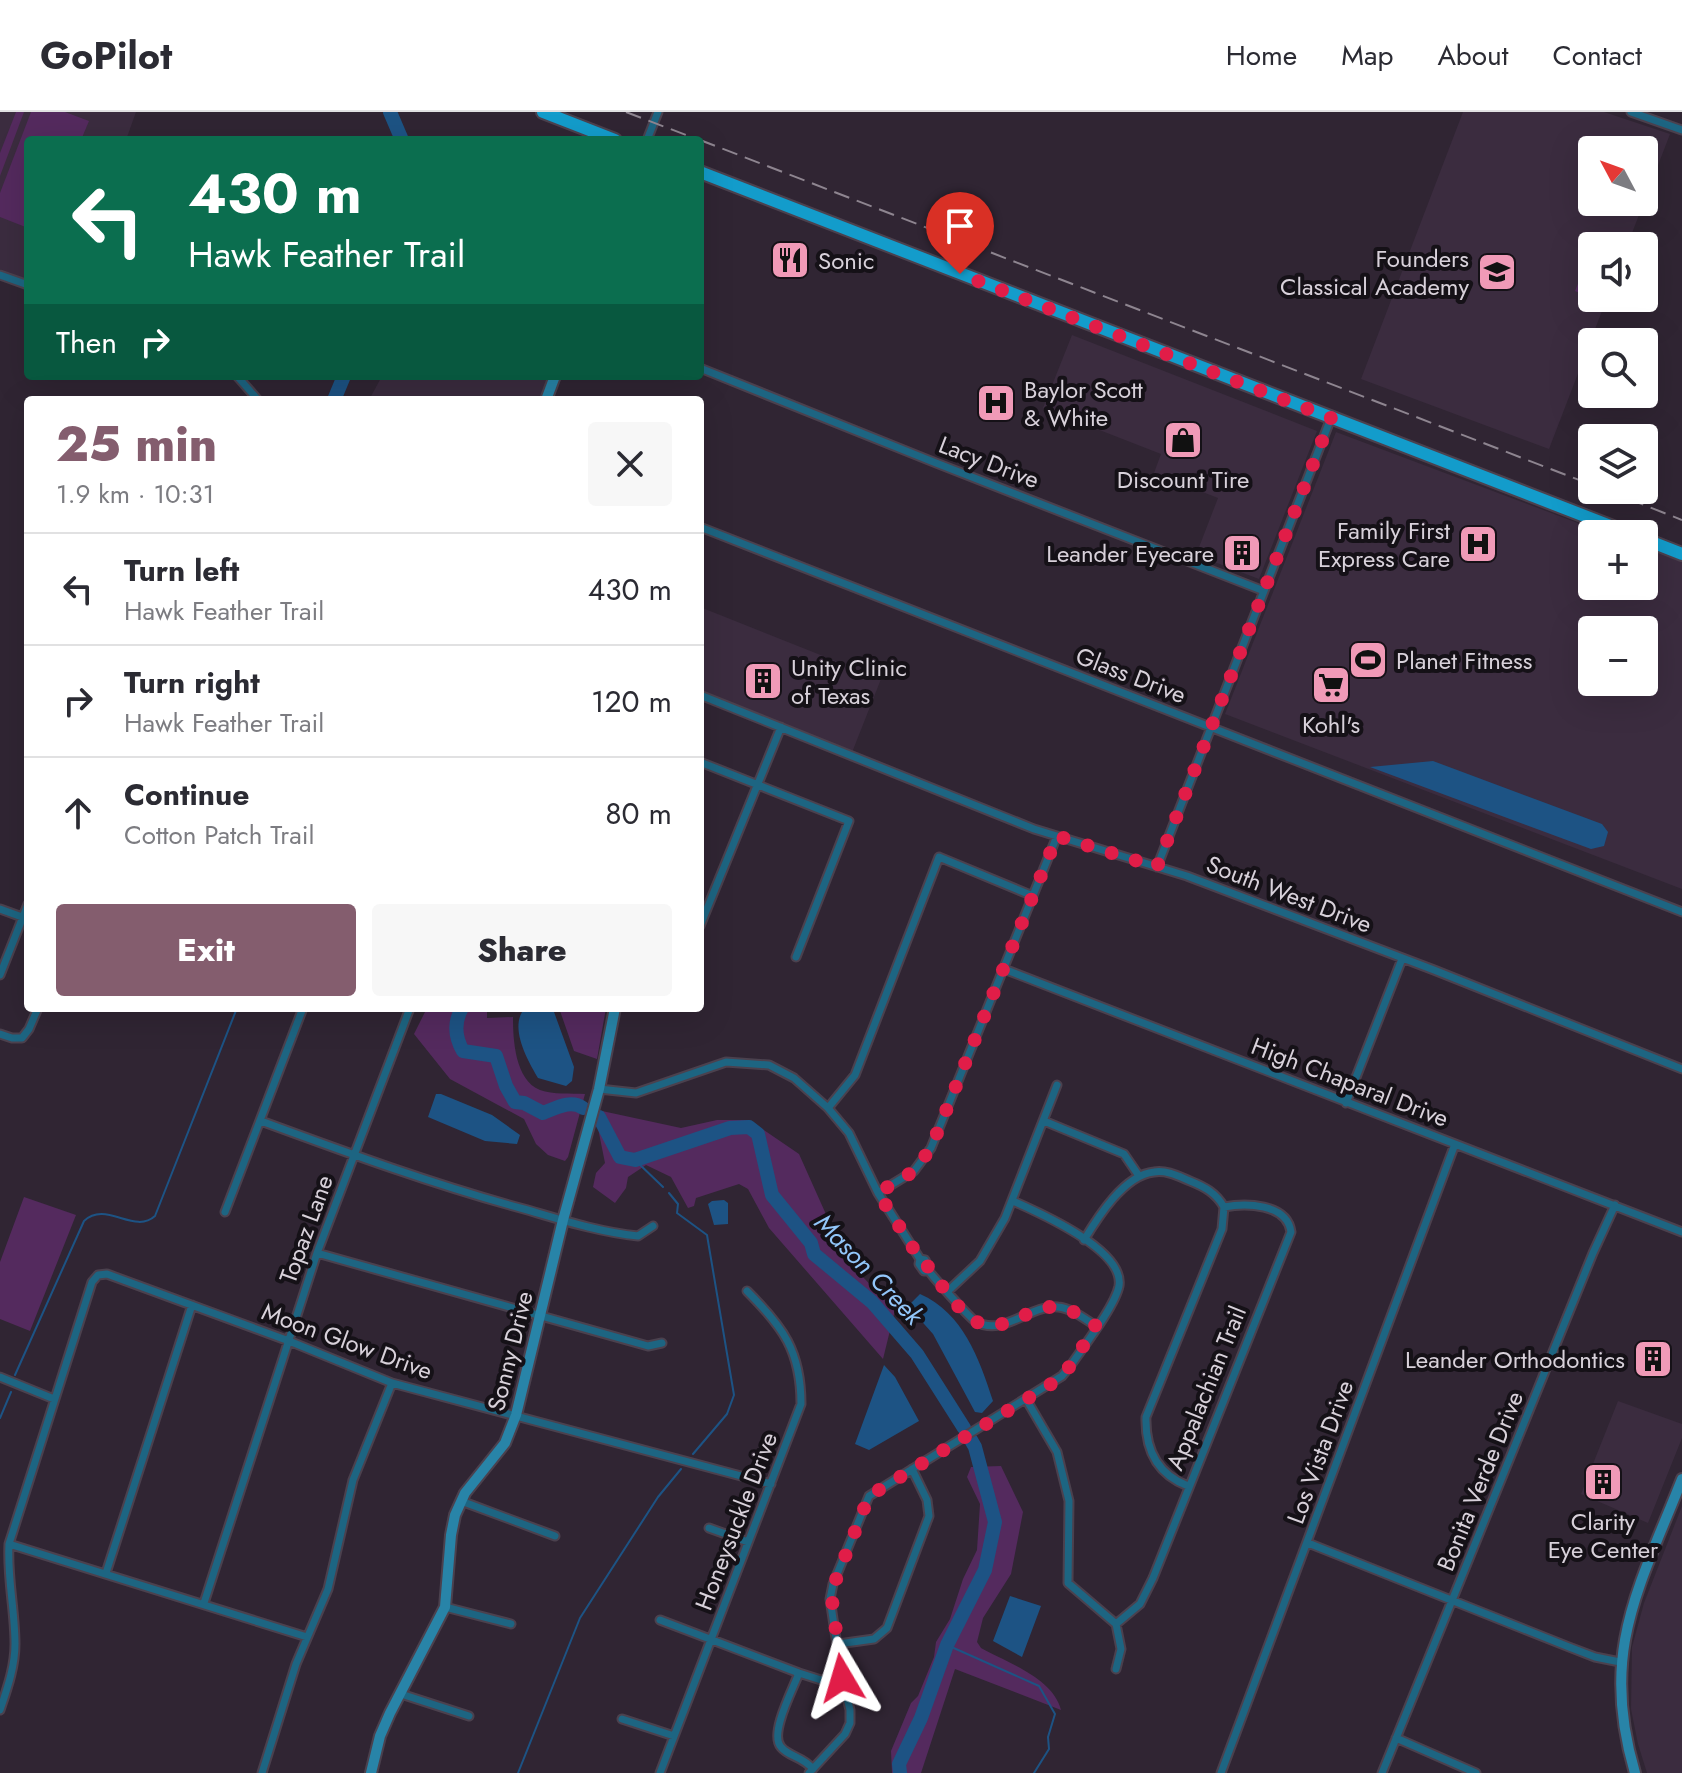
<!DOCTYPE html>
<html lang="en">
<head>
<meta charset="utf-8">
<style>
	:root { --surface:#fff; --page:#f7f7f7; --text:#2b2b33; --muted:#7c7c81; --line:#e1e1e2; --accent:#845d6e }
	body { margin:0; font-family:Jost,sans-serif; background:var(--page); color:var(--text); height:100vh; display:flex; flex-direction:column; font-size:30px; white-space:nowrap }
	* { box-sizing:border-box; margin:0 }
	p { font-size:26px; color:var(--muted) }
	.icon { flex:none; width:44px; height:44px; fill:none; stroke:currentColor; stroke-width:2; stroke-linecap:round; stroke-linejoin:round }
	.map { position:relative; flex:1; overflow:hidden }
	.drawer { position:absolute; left:24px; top:284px; width:680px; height:616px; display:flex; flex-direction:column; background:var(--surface); border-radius:8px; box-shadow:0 8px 32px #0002 }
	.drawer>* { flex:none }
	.banner { position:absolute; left:24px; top:24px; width:680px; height:244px; border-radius:8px; box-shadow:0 8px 32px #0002; background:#0b6e4f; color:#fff; overflow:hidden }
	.needle { width:52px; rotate:311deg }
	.tools { position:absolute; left:1578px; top:24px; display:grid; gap:16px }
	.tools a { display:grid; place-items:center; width:80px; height:80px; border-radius:8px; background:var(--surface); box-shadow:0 8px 32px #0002; font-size:40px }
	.pin { position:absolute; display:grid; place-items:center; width:68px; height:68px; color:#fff; margin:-82px -34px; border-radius:50% 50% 50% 0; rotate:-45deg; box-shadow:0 0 8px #0007 }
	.pin .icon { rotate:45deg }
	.me { position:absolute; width:88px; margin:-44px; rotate:353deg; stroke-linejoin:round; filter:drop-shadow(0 0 6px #0008) }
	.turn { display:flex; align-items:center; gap:28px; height:168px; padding:0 32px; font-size:36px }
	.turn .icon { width:104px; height:104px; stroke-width:2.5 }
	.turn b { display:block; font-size:56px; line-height:68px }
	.then { display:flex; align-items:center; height:76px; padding:0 32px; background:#0003; gap:16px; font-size:30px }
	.round { display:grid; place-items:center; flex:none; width:84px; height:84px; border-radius:8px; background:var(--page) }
	.headline { display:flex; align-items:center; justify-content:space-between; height:136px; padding:0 32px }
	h1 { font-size:48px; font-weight:800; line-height:60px; color:var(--accent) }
	.primary-button { display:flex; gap:16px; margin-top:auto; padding:16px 32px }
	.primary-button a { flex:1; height:92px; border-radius:8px; background:var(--accent); color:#fff; font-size:32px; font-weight:800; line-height:92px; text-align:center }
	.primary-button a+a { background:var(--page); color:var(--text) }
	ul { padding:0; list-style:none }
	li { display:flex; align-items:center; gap:24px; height:112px; padding:0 32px; border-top:2px solid var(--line) }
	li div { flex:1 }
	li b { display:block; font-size:30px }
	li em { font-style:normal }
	header { display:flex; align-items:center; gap:48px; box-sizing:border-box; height:112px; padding:0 40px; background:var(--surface); border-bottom:2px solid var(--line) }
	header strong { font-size:38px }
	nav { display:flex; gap:44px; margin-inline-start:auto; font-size:28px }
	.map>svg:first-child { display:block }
	.built { fill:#3b2c3f; fill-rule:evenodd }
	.green { fill:#542a5e }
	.water { fill:#1d5384 }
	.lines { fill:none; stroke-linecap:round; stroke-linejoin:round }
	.stream { stroke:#1d5384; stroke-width:2 }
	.river { stroke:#1d5384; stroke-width:14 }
	.street-casing { stroke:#4b414e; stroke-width:11 }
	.secondary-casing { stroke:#4b414e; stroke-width:14 }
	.primary-casing { stroke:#4b414e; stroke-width:16 }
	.street { stroke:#1d6582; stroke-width:7 }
	.secondary { stroke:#2884a8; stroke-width:10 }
	.primary { stroke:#139ccb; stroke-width:12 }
	.rail { stroke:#8e8590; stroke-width:2; stroke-dasharray:16 8; stroke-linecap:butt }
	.route { stroke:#e11d48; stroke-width:14; stroke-dasharray:0 25.2 }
	.labels { text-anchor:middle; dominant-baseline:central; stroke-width:8; stroke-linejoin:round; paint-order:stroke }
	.poi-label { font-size:24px; fill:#d8d1da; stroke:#151117; text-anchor:end }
	.street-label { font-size:24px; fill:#d8d1da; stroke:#151117 }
	.water-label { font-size:26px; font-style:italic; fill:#92c6fa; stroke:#151117 }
</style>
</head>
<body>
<header>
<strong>GoPilot</strong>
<nav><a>Home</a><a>Map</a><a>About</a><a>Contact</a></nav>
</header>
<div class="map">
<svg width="1682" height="1661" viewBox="0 0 1682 1661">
	<rect width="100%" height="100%" fill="#302533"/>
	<path class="built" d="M 0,0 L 136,0 L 126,28 L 28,28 L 28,168 L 0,157 Z
		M 1463,0 L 1604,0 L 1670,22 L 1644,90 L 1644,38 L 1592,38 L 1592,90 L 1644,90 L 1627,134 L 1592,134 L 1592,186 L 1607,186 L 1549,337 L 1361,267 Z
		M 1072,223 L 1317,319 L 1259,467 L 1196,443 L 1218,386 L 1154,361 L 1161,342 L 1043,296 Z
		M 382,264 L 554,264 L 544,288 L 369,288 Z
		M 1336,320 L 1607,422 L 1592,422 L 1592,474 L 1644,474 L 1644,436 L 1682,450 L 1682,777 L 1225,602 ZM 1592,518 L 1644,518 L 1644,570 L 1592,570 Z
		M 700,495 L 881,567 L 851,643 L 700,583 Z
		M 1618,1289 L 1682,1312 L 1682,1326 L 1648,1411 L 1581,1382 Z
		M 1682,1394 L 1682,1661 L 1647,1661 L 1638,1632 L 1631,1597 L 1632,1535 L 1644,1491 Z"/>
	<path class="green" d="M 16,0 L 24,0 L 0,64 L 0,41 Z
		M 31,0 L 65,0 L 89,9 L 81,28 L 28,28 L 28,116 L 0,105 L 0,81 Z
		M 1591,139 L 1592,140 L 1592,186 L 1575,179 Z
		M 427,896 L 487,896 L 487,906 L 513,905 C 513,928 515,968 540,978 C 553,983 571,981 585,982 L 568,1045 L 565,1049 L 548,1043 L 536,1032 L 524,1007 L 450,967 L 414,922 Z
		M 559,896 L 606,896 L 597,947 L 574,939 Z
		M 602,999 L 681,1016 L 717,1008 L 749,1008 L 799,1042 L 846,1147 L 879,1182 L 896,1194 L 883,1247 L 769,1116 L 748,1077 L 739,1072 L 696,1086 L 694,1094 L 688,1096 L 671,1065 L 646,1053 L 628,1065 L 626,1076 L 615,1091 L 593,1075 L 596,1061 L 605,1051 L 598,1016 Z
		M 24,1085 L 76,1103 L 30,1219 L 0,1207 L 0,1150 Z
		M 1001,1354 L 1023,1400 L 1011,1462 L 983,1506 L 977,1530 L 981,1536 C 1008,1551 1053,1566 1061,1598 L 955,1557 L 921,1661 L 892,1661 L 891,1639 L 911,1591 L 918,1584 L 934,1545 L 936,1530 L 950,1507 L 963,1467 L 977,1438 L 980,1392 L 967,1365 L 971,1355 Z"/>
	<path class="water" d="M 1433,649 L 1602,712 L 1608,720 L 1604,734 L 1591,737 L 1370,655 Z
		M 549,897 L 554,900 L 574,955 L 572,969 L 566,974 L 538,966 C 528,949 511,919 522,900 Z
		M 436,982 L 441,982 L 492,1003 L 520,1023 L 517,1032 L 485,1029 L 428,1005 Z
		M 724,1088 L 728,1091 L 728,1112 L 714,1113 L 708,1092 L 712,1089 Z
		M 920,1182 C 963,1201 979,1246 993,1289 L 982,1301 L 975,1300 L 933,1222 L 908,1194 Z
		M 884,1253 L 895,1265 L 919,1309 L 869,1338 L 855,1332 Z
		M 1010,1484 L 1041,1494 L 1022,1545 L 993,1529 Z"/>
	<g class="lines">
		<path class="stream" d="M 635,1048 L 663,1075
			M 669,1081 L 678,1092 L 677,1101 L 707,1123 L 734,1283 L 727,1302 L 693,1342
			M 15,1263 L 84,1109 C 106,1088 134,1123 155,1104 L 237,896
			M 0,1306 L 11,1280
			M 947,1533 L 1039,1574 L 1055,1602 L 1048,1625 L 1049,1637 L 1034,1661
			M 518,1661 L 580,1506 L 658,1385 L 681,1357"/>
		<path class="river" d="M 390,0 L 402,28
			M 334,288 L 344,264
			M 462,896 C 454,910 455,925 463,939 L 496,944 L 506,974 L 515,990 L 524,991 L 543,1001 C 556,996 571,987 583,996
			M 599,1005 L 620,1045 L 635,1048 L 730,1016 L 749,1015 L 758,1022 L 772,1083 L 811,1131 L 814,1142 L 872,1190 L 917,1242 L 964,1316
			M 900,1661 L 899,1652 L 921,1606 L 947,1533 L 985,1458 L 995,1410 L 975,1335 L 971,1328"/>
		<g class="street-casing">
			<path id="street" d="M 1631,0 L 1682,18
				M 647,28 L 658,0
				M 0,163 L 28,173
				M 700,256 L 936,351 L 1264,479
				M 237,264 L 258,288
				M 700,415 L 1682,800
				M 700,583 L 1034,717 L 1187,764 L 1434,858 L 1682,957
				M 700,650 L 849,709 L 796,845
				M 1157,755 L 1331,306
				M 0,797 L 22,805
				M 700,814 L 781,615
				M 1004,857 L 1682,1120
				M 0,863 L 28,792
				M 0,922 L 12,926 L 22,926 L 29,917 L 38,896
				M 599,977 L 636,981 L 726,950 L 769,953 L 794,966 L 828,996 L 849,1021 L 878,1081 L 920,1147 L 919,1152 L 924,1159 L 929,1159
				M 1346,991 L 1402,847
				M 828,996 L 855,963 L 939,745 L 1033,784
				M 261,1009 C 348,1041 435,1073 524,1097 C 562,1108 599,1120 638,1124 L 653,1114
				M 1044,1009 L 1124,1042 L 1139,1064
				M 878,1081 L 914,1059 L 931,1036 L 1057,724
				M 225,1100 L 303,896
				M 1084,1128 C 1098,1105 1124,1063 1154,1060 C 1167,1058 1178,1064 1190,1069 C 1205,1075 1216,1081 1224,1095 L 1222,1117 L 1146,1305 C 1145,1338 1157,1362 1188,1374
				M 317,1141 L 648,1234 L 662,1231
				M 920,1147 L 925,1148 C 927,1151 928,1155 929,1159 C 932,1164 970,1206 975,1209 C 1003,1226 1030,1192 1058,1195 C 1071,1196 1085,1207 1096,1214
				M 948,1179 L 980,1149 L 1005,1106 L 1057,973
				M 0,1265 L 54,1287
				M 1026,1287 L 1057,1340 L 1069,1389 L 1068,1471 L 1116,1512 L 1121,1537 L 1116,1557
				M 461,1389 L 555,1424
				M 709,1416 L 748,1430
				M 1308,1431 L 1569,1535 L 1595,1545 L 1620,1550
				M 9,1432 L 307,1525
				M 106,1461 L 192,1193
				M 204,1491 L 317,1141 L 410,896
				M 445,1495 L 511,1512
				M 660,1508 L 799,1561 L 821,1568 L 842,1566
				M 1116,1512 L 1140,1492 L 1153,1466 L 1291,1120 C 1287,1091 1245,1091 1224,1095
				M 838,1532 L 874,1527 L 887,1516 L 929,1404 L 927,1388 L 912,1357
				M 799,1561 C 793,1577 769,1622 781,1635 C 789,1645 802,1644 813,1657
				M 401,1582 L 469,1604
				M 0,1598 C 7,1577 15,1555 15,1532 C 15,1498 7,1466 9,1432 L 92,1170 L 98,1163 L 107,1162 L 289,1229 L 392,1271 L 771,1372
				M 622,1607 L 674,1624
				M 1396,1626 L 1476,1661
				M 262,1661 L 296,1552 L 328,1477 L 353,1368 L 392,1271
				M 660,1661 L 801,1292 C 801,1239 783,1215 747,1179
				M 809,1661 L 845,1622 L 850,1611 L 850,1598 L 842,1566 L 830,1487 L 833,1472 L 869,1384 L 1062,1264 L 1071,1253 C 1084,1234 1115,1194 1119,1174 C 1125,1138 1040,1101 1013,1089
				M 1221,1661 L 1455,1032
				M 1382,1661 L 1593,1141 L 1615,1093"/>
		</g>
		<g class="secondary-casing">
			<path id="secondary" d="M 546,288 L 555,264
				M 371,1661 L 380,1624 L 390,1601 L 445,1495 L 451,1423 L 455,1403 L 465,1381 L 505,1331 L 516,1303 L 563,1108 L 599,977 L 615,896
				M 1635,1661 C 1599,1540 1639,1476 1682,1367"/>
		</g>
		<g class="primary-casing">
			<path id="primary" d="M 543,0 L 615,28
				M 700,60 L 1631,422
				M 1644,427 L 1682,442"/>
		</g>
		<use href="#street" class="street"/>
		<use href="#secondary" class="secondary"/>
		<use href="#primary" class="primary"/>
		<path class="rail" d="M 626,0 L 699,28
			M 700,28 L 1592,373
			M 1606,378 L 1682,408"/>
	</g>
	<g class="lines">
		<path class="route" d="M 842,1566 L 831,1480 L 869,1384 L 1056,1269 L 1071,1253 L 1096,1214 C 1085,1207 1071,1196 1058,1195 C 1030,1192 1003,1225 975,1209 C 960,1201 943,1173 929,1159 L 927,1151 L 920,1147 L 878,1081 L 914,1059 L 931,1036 L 1057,724 L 1157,755 L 1331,306 L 960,162"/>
	</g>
	<defs>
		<g id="restaurant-square" transform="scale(2)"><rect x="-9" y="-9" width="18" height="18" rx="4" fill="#f09ab7" stroke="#151117"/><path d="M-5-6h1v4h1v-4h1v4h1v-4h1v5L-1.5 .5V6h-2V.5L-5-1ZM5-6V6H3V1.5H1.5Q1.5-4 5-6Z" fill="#111"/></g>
		<g id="school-square" transform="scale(2)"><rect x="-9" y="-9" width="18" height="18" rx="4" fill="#f09ab7" stroke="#151117"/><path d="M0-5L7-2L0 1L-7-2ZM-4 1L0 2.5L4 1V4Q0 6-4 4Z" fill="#111"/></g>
		<g id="hospital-square" transform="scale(2)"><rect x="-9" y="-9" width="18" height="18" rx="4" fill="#f09ab7" stroke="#151117"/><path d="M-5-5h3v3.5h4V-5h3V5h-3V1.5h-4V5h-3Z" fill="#111"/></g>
		<g id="shop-square" transform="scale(2)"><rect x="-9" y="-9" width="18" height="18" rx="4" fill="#f09ab7" stroke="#151117"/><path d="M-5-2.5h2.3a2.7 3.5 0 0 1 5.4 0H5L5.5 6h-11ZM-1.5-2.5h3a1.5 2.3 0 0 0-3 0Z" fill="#111"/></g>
		<g id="building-square" transform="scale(2)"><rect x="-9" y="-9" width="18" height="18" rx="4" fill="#f09ab7" stroke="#151117"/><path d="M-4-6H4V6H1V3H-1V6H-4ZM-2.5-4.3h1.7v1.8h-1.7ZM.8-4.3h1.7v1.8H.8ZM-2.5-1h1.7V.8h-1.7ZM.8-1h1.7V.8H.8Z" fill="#111"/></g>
		<g id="stadium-square" transform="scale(2)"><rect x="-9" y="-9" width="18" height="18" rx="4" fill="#f09ab7" stroke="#151117"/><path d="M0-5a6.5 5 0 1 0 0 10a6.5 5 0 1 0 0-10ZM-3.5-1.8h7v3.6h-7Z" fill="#111"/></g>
		<g id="supermarket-square" transform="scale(2)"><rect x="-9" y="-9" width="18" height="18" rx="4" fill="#f09ab7" stroke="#151117"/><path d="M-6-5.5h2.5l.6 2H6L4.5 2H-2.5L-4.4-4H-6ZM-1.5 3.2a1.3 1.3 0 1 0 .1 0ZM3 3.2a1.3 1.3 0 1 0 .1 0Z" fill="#111"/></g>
	</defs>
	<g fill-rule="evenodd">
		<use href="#restaurant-square" x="790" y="148"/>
		<use href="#school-square" x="1497" y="160"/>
		<use href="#hospital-square" x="996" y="291"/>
		<use href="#shop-square" x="1183" y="328"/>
		<use href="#hospital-square" x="1478" y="432"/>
		<use href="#building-square" x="1242" y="441"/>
		<use href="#stadium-square" x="1368" y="548"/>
		<use href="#building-square" x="763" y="569"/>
		<use href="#supermarket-square" x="1331" y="573"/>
		<use href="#building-square" x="1653" y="1247"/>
		<use href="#building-square" x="1603" y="1370"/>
	</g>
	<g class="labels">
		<g class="poi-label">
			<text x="1469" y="146">Founders<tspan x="1469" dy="28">Classical Academy</tspan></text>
			<text x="818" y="148" text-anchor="start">Sonic</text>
			<text x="1024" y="277" text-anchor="start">Baylor Scott<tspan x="1024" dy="28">&amp; White</tspan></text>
			<text x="1183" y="367" text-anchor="middle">Discount Tire</text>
			<text x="1450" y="418">Family First<tspan x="1450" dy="28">Express Care</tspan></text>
			<text x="1214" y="441">Leander Eyecare</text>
			<text x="1396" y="548" text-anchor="start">Planet Fitness</text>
			<text x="791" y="555" text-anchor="start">Unity Clinic<tspan x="791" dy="28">of Texas</tspan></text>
			<text x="1331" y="612" text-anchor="middle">Kohl's</text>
			<text x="1625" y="1247">Leander Orthodontics</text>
			<text x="1603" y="1409" text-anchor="middle">Clarity<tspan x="1603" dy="28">Eye Center</tspan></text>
		</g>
		<g class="street-label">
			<text transform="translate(989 350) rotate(21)">Lacy Drive</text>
			<text transform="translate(1131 563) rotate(21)">Glass Drive</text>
			<text transform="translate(1289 782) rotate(21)">South West Drive</text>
			<text transform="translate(1350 970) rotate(21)">High Chaparal Drive</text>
			<text transform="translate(306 1117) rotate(-70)">Topaz Lane</text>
			<text transform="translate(347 1229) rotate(20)">Moon Glow Drive</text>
			<text transform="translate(510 1239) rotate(-76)">Sonny Drive</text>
			<text transform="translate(1206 1276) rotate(-68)">Appalachian Trail</text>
			<text transform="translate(1320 1340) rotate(-70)">Los Vista Drive</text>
			<text transform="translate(1480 1369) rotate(-68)">Bonita Verde Drive</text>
			<text transform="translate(736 1409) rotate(-69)">Honeysuckle Drive</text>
		</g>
		<g class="water-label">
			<text transform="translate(869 1157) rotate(46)">Mason Creek</text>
		</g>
	</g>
</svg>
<div class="tools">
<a><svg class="needle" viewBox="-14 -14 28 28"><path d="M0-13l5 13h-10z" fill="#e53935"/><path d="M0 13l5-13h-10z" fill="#7c7c81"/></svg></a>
<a><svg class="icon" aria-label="sound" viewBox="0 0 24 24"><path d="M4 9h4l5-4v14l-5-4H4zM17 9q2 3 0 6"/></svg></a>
<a><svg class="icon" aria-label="search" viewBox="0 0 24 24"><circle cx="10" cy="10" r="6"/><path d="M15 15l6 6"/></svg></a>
<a><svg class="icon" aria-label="layers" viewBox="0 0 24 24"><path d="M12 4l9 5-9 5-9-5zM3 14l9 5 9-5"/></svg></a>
<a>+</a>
<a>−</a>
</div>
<div class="pin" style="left:960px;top:162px;background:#d93025"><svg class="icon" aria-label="arrive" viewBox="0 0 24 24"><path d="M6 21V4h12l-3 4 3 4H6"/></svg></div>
<svg class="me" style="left:842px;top:1566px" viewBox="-20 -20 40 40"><path d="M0-17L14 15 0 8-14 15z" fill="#e11d48" stroke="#fff" stroke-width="4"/></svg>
<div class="banner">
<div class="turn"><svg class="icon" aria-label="left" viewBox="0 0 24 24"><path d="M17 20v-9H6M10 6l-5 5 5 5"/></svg><div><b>430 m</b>Hawk Feather Trail</div></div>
<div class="then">Then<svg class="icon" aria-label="right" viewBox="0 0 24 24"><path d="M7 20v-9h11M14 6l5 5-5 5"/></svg></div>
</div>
<section class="drawer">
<div class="headline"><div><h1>25 min</h1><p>1.9 km · 10:31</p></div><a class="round"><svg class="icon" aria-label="close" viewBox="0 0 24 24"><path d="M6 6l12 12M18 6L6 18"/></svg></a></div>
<ul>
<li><svg class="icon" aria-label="left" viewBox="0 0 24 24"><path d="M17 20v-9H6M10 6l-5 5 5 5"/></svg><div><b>Turn left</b><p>Hawk Feather Trail</p></div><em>430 m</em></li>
<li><svg class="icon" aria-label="right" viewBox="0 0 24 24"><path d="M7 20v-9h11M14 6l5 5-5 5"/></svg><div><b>Turn right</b><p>Hawk Feather Trail</p></div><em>120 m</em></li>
<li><svg class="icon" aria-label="ahead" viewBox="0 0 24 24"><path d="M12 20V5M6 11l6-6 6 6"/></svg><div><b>Continue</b><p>Cotton Patch Trail</p></div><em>80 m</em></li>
</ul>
<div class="primary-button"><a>Exit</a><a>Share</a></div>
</section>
</div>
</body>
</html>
